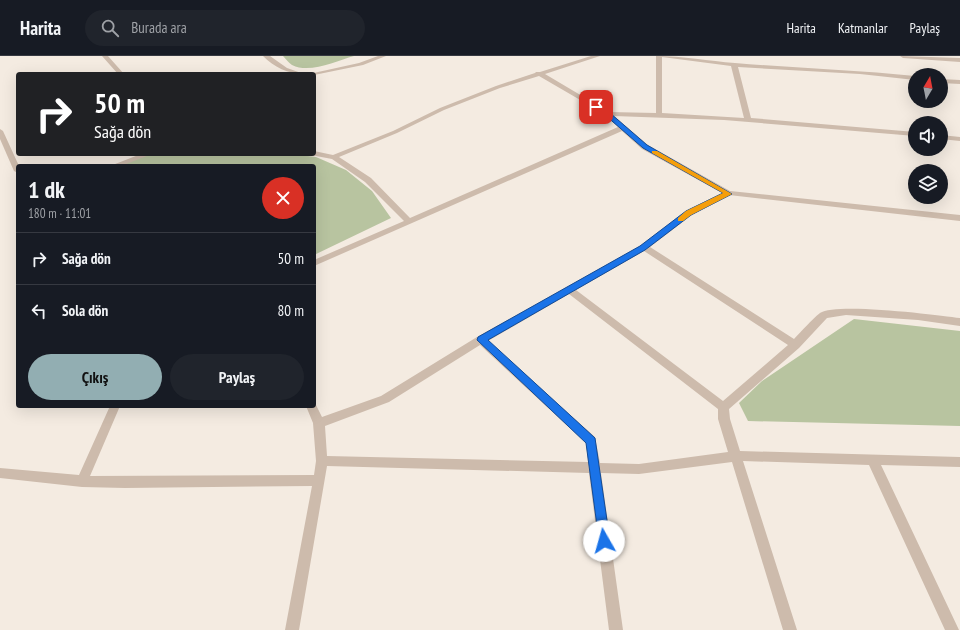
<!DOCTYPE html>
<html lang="tr">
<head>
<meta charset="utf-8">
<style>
	:root { --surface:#171b24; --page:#20242c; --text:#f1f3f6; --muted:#9ea1a6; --line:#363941; --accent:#92aeb2 }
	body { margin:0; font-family:"PT Sans Narrow",sans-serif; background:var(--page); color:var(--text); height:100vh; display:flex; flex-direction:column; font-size:15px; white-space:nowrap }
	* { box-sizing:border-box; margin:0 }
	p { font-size:13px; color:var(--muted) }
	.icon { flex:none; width:22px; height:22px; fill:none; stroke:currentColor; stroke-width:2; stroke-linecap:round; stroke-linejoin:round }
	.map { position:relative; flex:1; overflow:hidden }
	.sheet { position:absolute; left:16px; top:108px; width:300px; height:244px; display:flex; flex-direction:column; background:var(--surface); border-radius:4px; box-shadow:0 4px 16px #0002 }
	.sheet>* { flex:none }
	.guide { position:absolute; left:16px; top:16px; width:300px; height:84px; border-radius:4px; box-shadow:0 4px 16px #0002; background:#202124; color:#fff; overflow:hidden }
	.needle { width:26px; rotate:10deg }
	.fabs { position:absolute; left:908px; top:12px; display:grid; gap:8px }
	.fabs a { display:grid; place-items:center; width:40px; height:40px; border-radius:50%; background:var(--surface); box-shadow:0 4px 16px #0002; font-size:20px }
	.pin { position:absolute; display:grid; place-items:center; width:34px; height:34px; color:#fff; margin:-17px; border-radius:8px; box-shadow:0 2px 6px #0006 }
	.me { position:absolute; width:44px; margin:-22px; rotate:353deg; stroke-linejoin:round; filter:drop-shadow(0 0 3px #0008) }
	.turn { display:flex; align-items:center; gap:14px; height:84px; padding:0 12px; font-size:18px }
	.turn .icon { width:52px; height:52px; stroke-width:2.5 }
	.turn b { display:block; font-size:28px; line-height:34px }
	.round { display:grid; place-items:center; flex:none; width:42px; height:42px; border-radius:21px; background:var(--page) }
	.summary { display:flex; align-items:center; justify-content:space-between; height:68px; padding:0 12px }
	h1 { font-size:24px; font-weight:600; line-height:30px }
	.action { display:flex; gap:8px; margin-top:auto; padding:8px 12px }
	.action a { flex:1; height:46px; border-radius:24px; background:var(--accent); color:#111; font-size:16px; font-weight:600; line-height:46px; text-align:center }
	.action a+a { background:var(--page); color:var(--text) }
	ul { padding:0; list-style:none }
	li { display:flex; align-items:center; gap:12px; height:52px; padding:0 12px; border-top:1px solid var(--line) }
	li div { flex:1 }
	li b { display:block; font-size:15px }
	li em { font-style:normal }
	header { display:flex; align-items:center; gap:24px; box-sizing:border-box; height:56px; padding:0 20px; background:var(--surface); border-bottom:1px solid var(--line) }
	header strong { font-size:19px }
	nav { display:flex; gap:22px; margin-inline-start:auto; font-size:14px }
	.search { width:280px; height:36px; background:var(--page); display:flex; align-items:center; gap:10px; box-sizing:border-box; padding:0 14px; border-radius:22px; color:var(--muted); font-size:15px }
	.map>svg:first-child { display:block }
	.green { fill:#b8c4a0 }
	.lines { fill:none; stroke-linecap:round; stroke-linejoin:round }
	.street { fill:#cdbbac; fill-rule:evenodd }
	.route { fill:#1a73e8; stroke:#114b97 }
	.slow { fill:#f59e0b }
</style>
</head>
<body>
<header>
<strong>Harita</strong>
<div class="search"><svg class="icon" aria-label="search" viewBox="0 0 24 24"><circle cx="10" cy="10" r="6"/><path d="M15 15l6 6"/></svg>Burada ara</div>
<nav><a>Harita</a><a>Katmanlar</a><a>Paylaş</a></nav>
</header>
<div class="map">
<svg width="960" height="574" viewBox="0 0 960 574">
	<rect width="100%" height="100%" fill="#f4ebe1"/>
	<path class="green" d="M 283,0 L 354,0 C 336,5 310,18 292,9 C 289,7 286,3 283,0 Z
		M 150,98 L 292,98 L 316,101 L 346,114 L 372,135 L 391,162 L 314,199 L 314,110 L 117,110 Z
		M 854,263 L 960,275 L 960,370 L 748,365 L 739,347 L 762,325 Z"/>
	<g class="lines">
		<path class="street" d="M 102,0 L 108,0 L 124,18 L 118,18 Z
			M 263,0 L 270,0 L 287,12 L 304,18 C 288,18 274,11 263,0 Z
			M 378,0 L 386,0 L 363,9 L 314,19 L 314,18 L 309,18 L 359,7 Z
			M 591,0 L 600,0 L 545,18 L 609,56 L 656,57 L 656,0 C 683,0 709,5 735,7 C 795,12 855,14 915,20 L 915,24 L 860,18 L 738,11 L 751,62 L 915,76 L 915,80 L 724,64 L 614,60 L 648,89 L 730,135 L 960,159 L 960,165 L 729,139 L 692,159 L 650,191 L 794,283 C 802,275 811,264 820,257 C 836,246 937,259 960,262 L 960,270 L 918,264 L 846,259 L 827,262 L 799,292 L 729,353 L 730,363 L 740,395 L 960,401 L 960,411 L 881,409 L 959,574 L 945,574 L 869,409 L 743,405 L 797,574 L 783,574 L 732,406 L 639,418 L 601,417 L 623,574 L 609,574 L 589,417 L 327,410 L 299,574 L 285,574 L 312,430 L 125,432 L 82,431 L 0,422 L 0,412 L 79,419 L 110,350 L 120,350 L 90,420 L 314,419 L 316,405 L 313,367 L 306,350 L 314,350 L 315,347 L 322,361 L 381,340 L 477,281 L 640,190 L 686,155 L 722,137 L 642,93 L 622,75 L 314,210 L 314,204 L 404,165 L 365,126 L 332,103 L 311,99 L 314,98 L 314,95 L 333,99 L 393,75 L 440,52 L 496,30 L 535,17 L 536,16 L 540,16 ZM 662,1 L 731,10 L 744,62 L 662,57 ZM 539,20 L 606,59 L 618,71 L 410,162 L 371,122 L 339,101 L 397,77 L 444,54 L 500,32 ZM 644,195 L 788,289 L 723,345 L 576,234 ZM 569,238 L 718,353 L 718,363 L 728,396 L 639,408 L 600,407 L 595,381 L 488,285 ZM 480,289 L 586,387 L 588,406 L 327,400 L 325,370 L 389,346 Z
			M 900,0 L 960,2 L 960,6 L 903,2 Z
			M 941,23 L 960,24 L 960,28 L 941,27 Z
			M 0,73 L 3,75 L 19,110 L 18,110 L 18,117 L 14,115 L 0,83 Z
			M 941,79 L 960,81 L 960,85 L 941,83 Z
			M 141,98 L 152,98 L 121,110 L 110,110 Z"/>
	</g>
	<path class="route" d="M 594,50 L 598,50 L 610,57 L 647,89 L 732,138 L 691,159 L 645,194 L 488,284 L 595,382 L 610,485 L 609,489 L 604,491 L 600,489 L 599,485 L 586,387 L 477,284 L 478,281 L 640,190 L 686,155 L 723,137 L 643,92 L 605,59 L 594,53 Z"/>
	<path class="slow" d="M 652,95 L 657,95 L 732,138 L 691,159 L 683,165 L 678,165 L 678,162 L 686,155 L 723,137 L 652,97 Z"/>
</svg>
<div class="fabs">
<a><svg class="needle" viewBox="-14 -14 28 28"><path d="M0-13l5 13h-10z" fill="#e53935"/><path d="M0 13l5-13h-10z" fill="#9ea1a6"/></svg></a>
<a><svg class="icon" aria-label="sound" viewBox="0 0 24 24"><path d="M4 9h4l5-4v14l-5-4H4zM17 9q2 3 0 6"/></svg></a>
<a><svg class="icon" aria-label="layers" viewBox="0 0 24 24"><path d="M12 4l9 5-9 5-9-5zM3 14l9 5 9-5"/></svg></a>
</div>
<div class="pin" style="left:596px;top:51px;background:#d93025"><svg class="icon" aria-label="arrive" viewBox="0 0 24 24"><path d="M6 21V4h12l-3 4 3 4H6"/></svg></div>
<svg class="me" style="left:604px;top:485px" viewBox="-20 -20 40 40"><circle r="19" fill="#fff"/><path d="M0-13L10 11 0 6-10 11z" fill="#1a73e8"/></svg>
<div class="guide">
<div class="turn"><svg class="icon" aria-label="right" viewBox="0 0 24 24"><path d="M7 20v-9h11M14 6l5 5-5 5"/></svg><div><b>50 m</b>Sağa dön</div></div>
</div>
<section class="sheet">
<div class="summary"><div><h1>1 dk</h1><p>180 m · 11:01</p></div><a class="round" style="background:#d93025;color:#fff"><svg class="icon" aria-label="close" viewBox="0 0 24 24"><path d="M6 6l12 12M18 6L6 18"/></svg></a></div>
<ul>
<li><svg class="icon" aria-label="right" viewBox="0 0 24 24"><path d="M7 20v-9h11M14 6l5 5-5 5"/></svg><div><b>Sağa dön</b></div><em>50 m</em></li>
<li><svg class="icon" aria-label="left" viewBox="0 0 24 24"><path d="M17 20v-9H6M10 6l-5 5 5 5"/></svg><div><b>Sola dön</b></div><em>80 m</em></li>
</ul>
<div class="action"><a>Çıkış</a><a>Paylaş</a></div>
</section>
</div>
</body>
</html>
